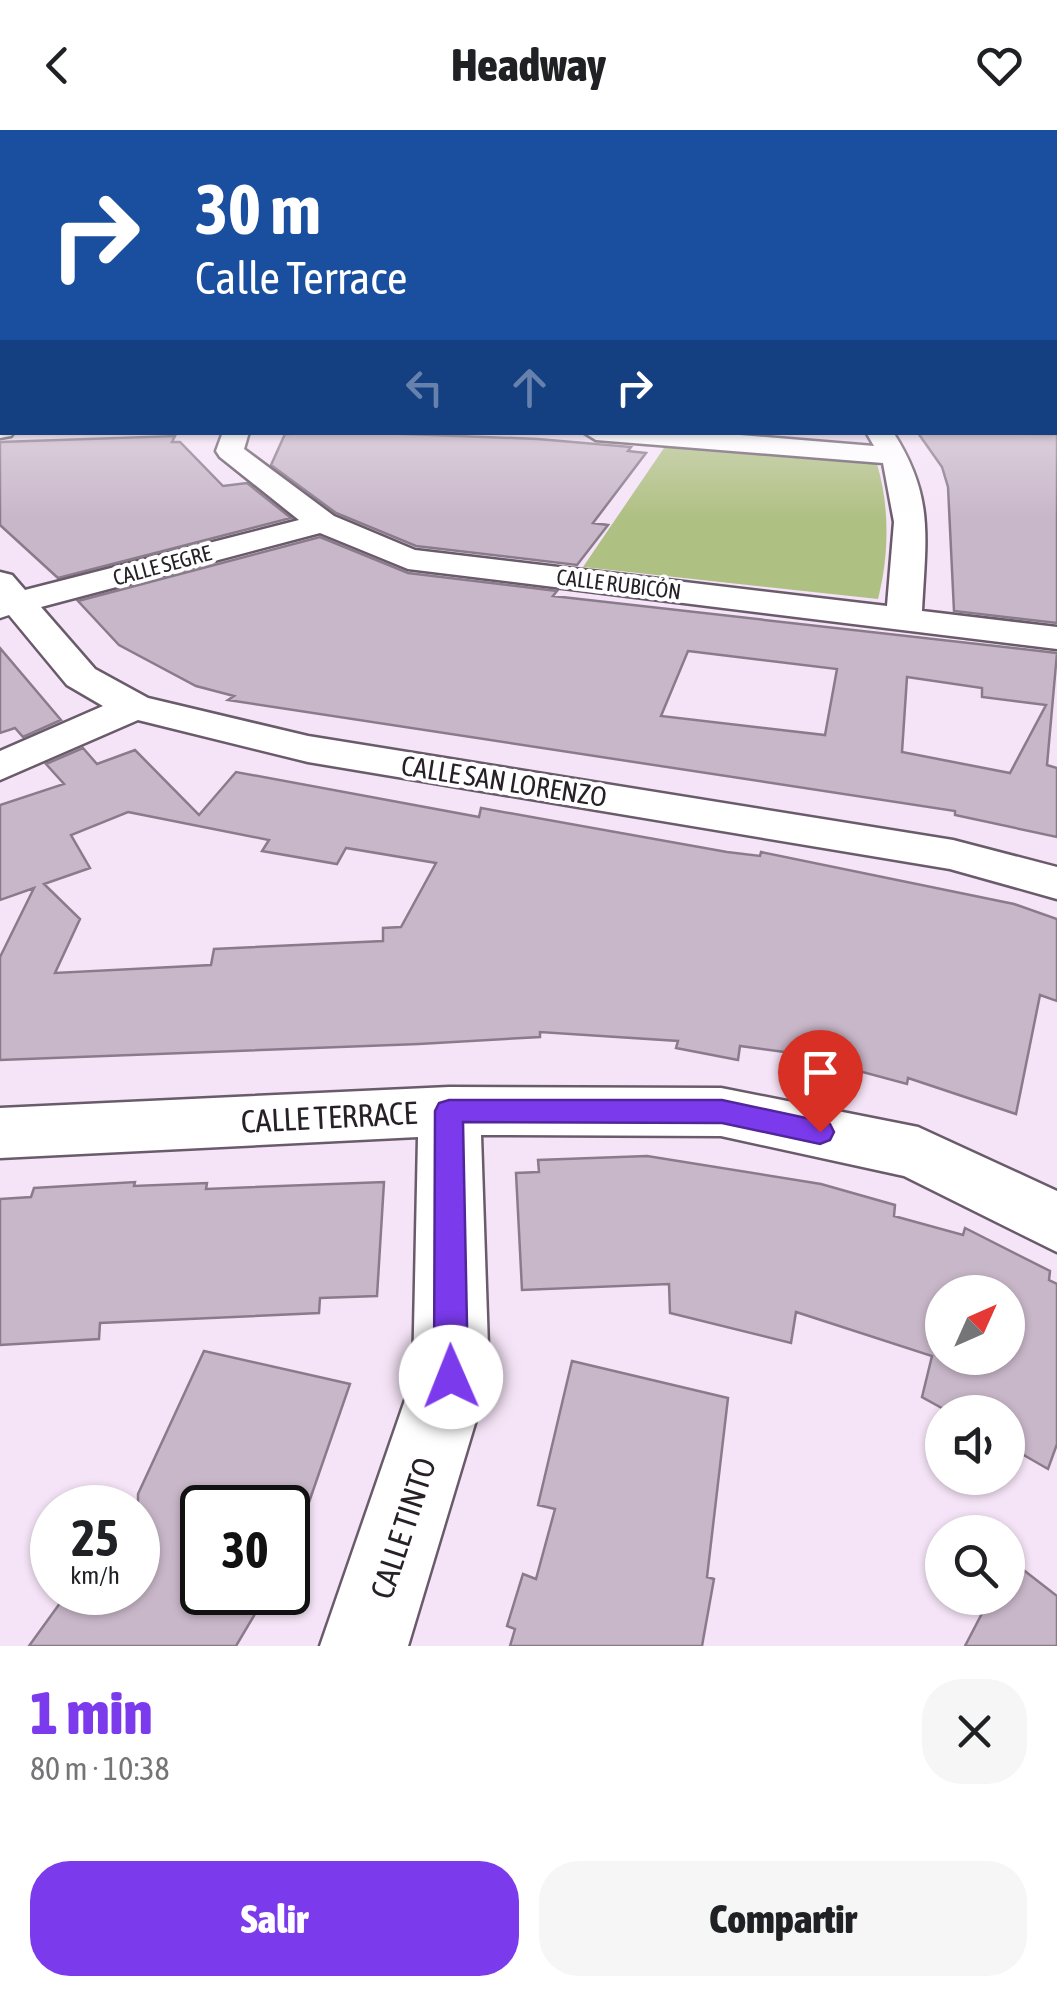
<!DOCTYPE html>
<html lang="es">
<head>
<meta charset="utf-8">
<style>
	:root { --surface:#fff; --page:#f6f6f6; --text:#202124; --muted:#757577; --accent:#7c3aed }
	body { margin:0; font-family:"Asap Condensed",sans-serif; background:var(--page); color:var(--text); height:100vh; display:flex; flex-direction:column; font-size:38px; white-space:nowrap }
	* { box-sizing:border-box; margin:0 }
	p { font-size:32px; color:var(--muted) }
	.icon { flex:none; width:55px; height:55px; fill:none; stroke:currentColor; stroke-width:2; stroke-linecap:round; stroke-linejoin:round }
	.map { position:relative; height:1516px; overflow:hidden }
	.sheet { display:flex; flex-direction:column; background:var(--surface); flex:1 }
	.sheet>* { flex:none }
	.top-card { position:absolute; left:0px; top:0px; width:1058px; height:305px; box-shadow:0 2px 8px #0004; background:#1a4fa0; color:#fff; overflow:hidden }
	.needle { width:65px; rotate:45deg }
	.controls { position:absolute; left:925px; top:1145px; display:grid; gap:20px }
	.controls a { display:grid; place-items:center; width:100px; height:100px; border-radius:50%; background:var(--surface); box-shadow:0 2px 8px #0004; font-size:50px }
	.speed { position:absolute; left:30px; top:1355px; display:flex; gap:20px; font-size:50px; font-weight:700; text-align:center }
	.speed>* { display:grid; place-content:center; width:130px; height:130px; border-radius:50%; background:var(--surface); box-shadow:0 2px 8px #0004; line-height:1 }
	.speed small { font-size:25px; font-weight:400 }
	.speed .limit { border:5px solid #111; border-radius:15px; background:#fff; color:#111 }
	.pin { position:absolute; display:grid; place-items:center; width:85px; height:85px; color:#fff; margin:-102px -42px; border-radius:50% 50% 50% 0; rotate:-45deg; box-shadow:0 0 10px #0007 }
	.pin .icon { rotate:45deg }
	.me { position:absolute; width:110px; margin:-55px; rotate:359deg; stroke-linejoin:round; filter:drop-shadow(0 0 8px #0008) }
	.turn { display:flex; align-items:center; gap:35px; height:210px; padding:0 30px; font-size:45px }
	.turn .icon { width:130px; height:130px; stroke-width:2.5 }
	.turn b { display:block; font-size:70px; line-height:85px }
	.lanes { display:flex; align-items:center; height:95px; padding:0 30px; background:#0003; justify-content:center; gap:50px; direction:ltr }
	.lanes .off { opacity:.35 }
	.round { display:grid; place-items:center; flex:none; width:105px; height:105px; border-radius:40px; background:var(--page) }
	.summary { display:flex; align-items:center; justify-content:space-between; height:170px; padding:0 30px }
	h1 { font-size:60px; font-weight:800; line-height:75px; color:var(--accent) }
	.action { display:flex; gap:20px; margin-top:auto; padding:20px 30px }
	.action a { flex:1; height:115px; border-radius:40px; background:var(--accent); color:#fff; font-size:40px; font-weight:800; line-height:115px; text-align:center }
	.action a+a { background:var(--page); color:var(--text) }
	header { display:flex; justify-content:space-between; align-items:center; height:130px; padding:0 30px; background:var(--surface); font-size:45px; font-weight:800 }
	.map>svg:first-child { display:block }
	.green { fill:#afc083 }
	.building { fill:#c8b7c9; stroke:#8a7b8b; stroke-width:2.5; fill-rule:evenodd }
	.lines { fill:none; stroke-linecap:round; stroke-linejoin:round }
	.street-casing { stroke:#6a5b6b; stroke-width:5 }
	.street { fill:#fff; fill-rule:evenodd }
	.route { fill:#7c3aed; stroke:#51269a; stroke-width:2.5 }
	.labels { text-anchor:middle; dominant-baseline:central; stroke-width:8; stroke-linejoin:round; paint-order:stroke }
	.far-street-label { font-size:22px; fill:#272127; stroke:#fff }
	.street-label { font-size:28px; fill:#272127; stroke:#fff }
	.near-street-label { font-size:32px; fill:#272127; stroke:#fff }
</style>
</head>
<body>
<header><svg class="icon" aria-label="back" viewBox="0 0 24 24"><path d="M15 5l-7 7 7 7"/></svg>Headway<svg class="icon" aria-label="heart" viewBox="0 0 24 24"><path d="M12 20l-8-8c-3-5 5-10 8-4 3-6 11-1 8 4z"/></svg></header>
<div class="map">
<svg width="1057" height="1516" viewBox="0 0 1057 1516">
	<rect width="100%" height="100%" fill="#f5e4f7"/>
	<path class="green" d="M 666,315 L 877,334 C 890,377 889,426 878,469 L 583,437 Z"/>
	<path class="building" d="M 353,302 L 538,309 L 631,317 L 628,321 L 646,323 L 593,393 L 608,395 L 577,435 L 416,416 L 336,383 L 271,335 L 285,304 Z
		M 918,303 L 1057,304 L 1057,493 L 954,481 L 948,357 L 942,337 Z
		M 175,306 L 172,312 L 180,312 L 223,356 L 247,353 L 291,388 L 58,448 L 0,395 L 0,312 Z
		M 320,407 L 408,443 L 557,461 L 553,466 L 1057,523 L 1047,635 L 1057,638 L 1057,707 L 955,685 L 955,681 L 228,570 L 234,566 L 196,556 L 119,515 L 78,471 ZM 688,521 L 837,539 L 825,605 L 661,586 ZM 907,547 L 982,558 L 982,567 L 1046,575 L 1010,643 L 902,622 Z
		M 0,518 L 61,590 L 23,607 L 15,598 L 0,603 Z
		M 83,618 L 97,634 L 135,620 L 199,685 L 236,642 L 479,687 L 481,678 L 727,722 L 760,726 L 761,722 L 1014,774 L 1057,789 L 1057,871 L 1040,865 L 1016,984 L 908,948 L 907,954 L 792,923 L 740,916 L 738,930 L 676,918 L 678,911 L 540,902 L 540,907 L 419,914 L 0,930 L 0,827 L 34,758 L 0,770 L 0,675 L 64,654 L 46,634 ZM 128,682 L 269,710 L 262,721 L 337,734 L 346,718 L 436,733 L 401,797 L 383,798 L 383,811 L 214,819 L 211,835 L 55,843 L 80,789 L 44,754 L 90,738 L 71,705 Z
		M 647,1026 L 821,1054 L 895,1075 L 894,1086 L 963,1105 L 965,1098 L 1050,1141 L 1049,1150 L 1057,1154 L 1057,1314 L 1048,1339 L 1008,1316 L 1008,1282 L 949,1282 L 922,1267 L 932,1226 L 796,1182 L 791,1213 L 670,1183 L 669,1154 L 522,1160 L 516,1043 L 539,1042 L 538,1030 ZM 942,1162 L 1008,1162 L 1008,1228 L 942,1228 Z
		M 135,1052 L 134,1056 L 207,1053 L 206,1059 L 384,1052 L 377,1166 L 320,1168 L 319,1183 L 100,1193 L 99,1209 L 0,1215 L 0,1069 L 31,1067 L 34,1058 Z
		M 204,1221 L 350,1254 L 307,1378 L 202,1378 L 202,1462 L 268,1462 L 236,1516 L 29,1516 L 68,1462 L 138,1462 L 138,1364 Z
		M 572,1231 L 728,1268 L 707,1447 L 714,1449 L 702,1516 L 510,1516 L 515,1499 L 507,1496 L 523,1444 L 536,1449 L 555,1379 L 538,1375 Z
		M 1008,1428 L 1057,1466 L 1057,1516 L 965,1516 L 990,1468 L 1008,1468 Z"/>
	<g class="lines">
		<g class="street-casing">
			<path id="street" d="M 1055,207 L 1057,207 L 1057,221 L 1055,221 Z
				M 0,231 L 2,231 L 2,245 L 0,245 Z
				M 1055,252 L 1057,252 L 1057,267 L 1055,267 Z
				M 0,292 L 2,302 L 14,302 L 11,306 L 0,308 Z
				M 223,302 L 249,302 L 244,319 L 334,386 L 415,420 L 887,476 L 894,392 L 883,333 L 596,310 L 583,302 L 704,302 L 874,316 L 866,302 L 893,302 C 934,366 926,405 922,481 L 1057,497 L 1057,519 L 408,439 L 320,403 L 41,477 L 95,539 L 148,568 L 308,606 L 953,710 L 1057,737 L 1057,769 L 950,739 L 308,632 L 138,590 L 0,650 L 0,621 L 103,576 L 67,555 L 9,485 L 0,488 L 0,442 L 12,445 L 25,460 L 299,390 L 220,327 L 216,321 Z
				M 449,957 L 721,958 L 918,997 L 1057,1061 L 1057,1122 L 904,1046 L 721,1006 L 481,1005 L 489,1247 L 408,1516 L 320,1516 L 413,1247 L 418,1007 L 0,1028 L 0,978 Z"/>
		</g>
		<use href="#street" class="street"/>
	</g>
	<linearGradient id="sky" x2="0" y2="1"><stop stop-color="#7cb6ef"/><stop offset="0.45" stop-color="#faf3fb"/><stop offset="1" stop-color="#faf3fb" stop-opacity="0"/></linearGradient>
	<rect width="1057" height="387" fill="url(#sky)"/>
	<path class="route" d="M 449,970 L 722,970 L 820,991 L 830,994 L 834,1002 L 830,1010 L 820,1014 L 722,993 L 463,992 L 468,1247 L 463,1258 L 451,1263 L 439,1258 L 434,1247 L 435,981 L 439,973 Z"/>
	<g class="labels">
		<g class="far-street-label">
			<text transform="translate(162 435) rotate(-15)">CALLE SEGRE</text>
			<text transform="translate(619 454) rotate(7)">CALLE RUBICÓN</text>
		</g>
		<g class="street-label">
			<text transform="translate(504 651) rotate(9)">CALLE SAN LORENZO</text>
		</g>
		<g class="near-street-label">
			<text transform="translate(329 987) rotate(-3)">CALLE TERRACE</text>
			<text transform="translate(403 1398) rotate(-72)">CALLE TINTO</text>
		</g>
	</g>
</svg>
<div class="controls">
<a><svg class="needle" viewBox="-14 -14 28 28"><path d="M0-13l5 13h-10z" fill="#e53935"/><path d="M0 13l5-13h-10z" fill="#757577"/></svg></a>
<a><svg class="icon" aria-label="sound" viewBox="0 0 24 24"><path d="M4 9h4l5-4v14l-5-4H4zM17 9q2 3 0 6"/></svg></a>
<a><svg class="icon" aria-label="search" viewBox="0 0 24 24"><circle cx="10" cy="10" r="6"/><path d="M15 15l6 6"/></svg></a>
</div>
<div class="speed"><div>25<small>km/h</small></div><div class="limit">30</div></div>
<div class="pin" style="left:820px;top:1002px;background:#d93025"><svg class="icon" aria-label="arrive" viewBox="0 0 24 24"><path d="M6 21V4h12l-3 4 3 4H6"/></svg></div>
<svg class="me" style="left:451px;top:1247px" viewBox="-20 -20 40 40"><circle r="19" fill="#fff"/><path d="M0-13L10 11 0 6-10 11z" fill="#7c3aed"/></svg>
<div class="top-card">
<div class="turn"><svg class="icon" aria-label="right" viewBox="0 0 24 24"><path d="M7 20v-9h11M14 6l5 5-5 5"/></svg><div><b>30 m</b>Calle Terrace</div></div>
<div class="lanes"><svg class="icon off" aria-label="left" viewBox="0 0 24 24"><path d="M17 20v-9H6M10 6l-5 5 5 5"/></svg><svg class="icon off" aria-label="ahead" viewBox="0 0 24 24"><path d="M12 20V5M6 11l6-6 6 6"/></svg><svg class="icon" aria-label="right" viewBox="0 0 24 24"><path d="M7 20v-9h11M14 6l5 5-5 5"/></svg></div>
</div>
</div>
<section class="sheet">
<div class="summary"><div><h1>1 min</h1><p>80 m · 10:38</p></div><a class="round"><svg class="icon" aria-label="close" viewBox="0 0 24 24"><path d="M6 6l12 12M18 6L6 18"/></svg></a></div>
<div class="action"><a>Salir</a><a>Compartir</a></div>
</section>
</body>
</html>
